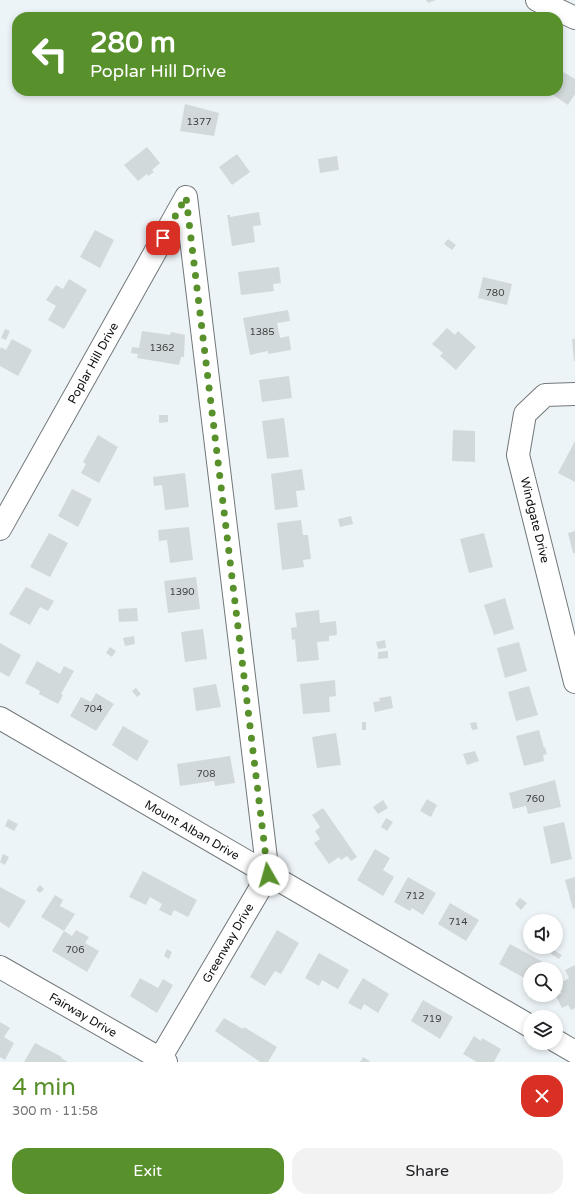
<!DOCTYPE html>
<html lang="en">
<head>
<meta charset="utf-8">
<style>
	:root { --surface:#fff; --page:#f2f2f2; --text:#202124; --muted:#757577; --accent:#58902b }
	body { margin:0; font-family:"Varela Round",sans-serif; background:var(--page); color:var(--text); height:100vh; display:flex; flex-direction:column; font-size:15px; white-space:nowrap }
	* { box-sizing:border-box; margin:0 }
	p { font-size:13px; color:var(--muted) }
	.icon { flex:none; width:22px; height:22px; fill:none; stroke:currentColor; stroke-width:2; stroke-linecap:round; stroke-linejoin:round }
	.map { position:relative; height:1062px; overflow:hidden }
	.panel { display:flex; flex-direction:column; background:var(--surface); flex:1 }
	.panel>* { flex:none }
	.guide { position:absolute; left:12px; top:12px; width:551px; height:84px; border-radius:16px; box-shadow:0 2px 6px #0003; background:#58902b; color:#fff; overflow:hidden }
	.controls { position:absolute; left:523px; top:914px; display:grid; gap:8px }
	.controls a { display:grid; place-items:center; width:40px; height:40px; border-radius:50%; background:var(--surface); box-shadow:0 2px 6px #0003; font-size:20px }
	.pin { position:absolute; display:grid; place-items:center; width:34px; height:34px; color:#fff; margin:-17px; border-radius:8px; box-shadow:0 2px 6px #0006 }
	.me { position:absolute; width:44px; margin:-22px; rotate:353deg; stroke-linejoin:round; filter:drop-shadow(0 0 3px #0008) }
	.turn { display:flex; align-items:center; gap:14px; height:84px; padding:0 12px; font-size:18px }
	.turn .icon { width:52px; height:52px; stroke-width:2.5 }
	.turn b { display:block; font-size:28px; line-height:34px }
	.round { display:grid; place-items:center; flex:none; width:42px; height:42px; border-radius:16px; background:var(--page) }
	.head { display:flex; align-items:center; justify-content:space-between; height:68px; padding:0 12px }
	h1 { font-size:24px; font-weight:600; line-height:30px; color:var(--accent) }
	.action { display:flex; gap:8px; margin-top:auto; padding:8px 12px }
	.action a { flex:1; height:46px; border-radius:16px; background:var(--accent); color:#fff; font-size:16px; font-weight:600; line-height:46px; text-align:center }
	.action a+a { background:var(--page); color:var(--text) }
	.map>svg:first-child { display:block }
	.building { fill:#d2d9da }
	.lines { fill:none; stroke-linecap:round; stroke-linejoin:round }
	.minor-casing { stroke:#717779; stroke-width:24 }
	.minor { stroke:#fff; stroke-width:22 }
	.route { stroke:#58902b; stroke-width:7; stroke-dasharray:0 12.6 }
	.labels { text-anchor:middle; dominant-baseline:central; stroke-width:3; stroke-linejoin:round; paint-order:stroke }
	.number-label { font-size:10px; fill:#3f4243 }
	.street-label { font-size:12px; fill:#0e1011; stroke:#fff }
</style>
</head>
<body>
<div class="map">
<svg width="575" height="1062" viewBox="0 0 575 1062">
	<rect width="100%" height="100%" fill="#edf4f7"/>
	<path class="building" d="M 426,0 L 436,0 L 428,3 Z
		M 558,69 L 575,79 L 575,94 L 568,105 L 547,91 L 558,91 Z
		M 185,104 L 219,113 L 214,136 L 180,131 Z
		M 147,147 L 160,163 L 152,170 L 154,172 L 148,176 L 147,174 L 138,181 L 124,165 Z
		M 237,154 L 250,172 L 232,185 L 219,167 Z
		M 337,156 L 339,170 L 320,173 L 318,159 Z
		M 259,212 L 261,225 L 253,226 L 255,242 L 232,246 L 227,215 L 230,215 L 230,217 Z
		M 95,230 L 114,240 L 100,268 L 80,257 Z
		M 448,239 L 456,245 L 452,250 L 444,244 Z
		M 279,267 L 281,283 L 273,284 L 274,291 L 241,295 L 238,272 Z
		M 483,277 L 512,284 L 507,305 L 478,298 Z
		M 69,279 L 87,290 L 64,329 L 48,320 L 56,306 L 46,300 L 56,285 L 63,289 Z
		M 288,310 L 290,321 L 277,323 L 280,338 L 289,336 L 291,350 L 268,354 L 268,351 L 250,355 L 243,318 Z
		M 447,328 L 455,335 L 458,331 L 476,347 L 456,370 L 440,356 L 443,353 L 432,344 Z
		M 5,329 L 10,331 L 6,340 L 1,338 Z
		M 142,331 L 170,335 L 171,332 L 185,335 L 184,357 L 181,357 L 179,365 L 137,358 L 138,354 L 131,353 L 132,347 L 139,348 Z
		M 12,339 L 32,350 L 18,376 L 0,366 L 0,350 L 1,347 L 6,350 Z
		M 572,339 L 575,339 L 575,361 L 574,361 Z
		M 289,376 L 292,398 L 262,402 L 259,380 Z
		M 159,415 L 168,415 L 168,422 L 159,423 Z
		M 284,418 L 289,457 L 267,459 L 262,421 Z
		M 453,430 L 475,431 L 475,462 L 452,461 Z
		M 98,435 L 118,447 L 99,483 L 81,473 L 86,464 L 83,462 Z
		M 575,441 L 575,482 L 558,473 Z
		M 302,469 L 305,490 L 296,491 L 298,507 L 275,510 L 271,474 Z
		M 185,473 L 189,507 L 165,510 L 162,485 L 154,486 L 153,477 Z
		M 72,489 L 92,499 L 78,527 L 58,516 Z
		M 351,516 L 353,524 L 340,527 L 338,519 Z
		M 301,520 L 303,535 L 308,535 L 311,559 L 303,560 L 304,567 L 282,570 L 277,523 Z
		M 189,527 L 193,560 L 170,563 L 167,540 L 159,541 L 158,530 Z
		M 575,531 L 575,553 L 573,553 L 568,533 Z
		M 49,533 L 68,543 L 50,577 L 30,567 Z
		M 484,533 L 493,567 L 469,573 L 460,539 Z
		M 196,577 L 200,609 L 168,613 L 164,581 Z
		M 26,587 L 54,601 L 48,611 L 40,607 L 30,625 L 9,614 Z
		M 505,598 L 514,629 L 494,635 L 484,605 Z
		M 137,608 L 138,621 L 119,622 L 118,609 Z
		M 319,610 L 320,623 L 336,621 L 337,635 L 329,636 L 329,641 L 317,642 L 319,660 L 297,662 L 295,639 L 292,640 L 291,628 L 297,627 L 295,613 Z
		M 203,629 L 207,659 L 185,662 L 181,632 Z
		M 134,636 L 135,644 L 125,646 L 123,638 Z
		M 385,640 L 386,648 L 378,649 L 376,642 Z
		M 519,642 L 527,671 L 505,678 L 497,648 Z
		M 0,643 L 21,655 L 9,677 L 0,672 Z
		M 110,647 L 116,651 L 112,657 L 106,653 Z
		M 388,651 L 388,658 L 378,659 L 378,652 Z
		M 37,661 L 60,674 L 64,666 L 74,671 L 61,694 L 63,695 L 58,704 L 39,694 L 40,691 L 25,683 Z
		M 335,680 L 336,696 L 329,697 L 330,712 L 303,714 L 300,684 Z
		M 216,684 L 221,707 L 196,711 L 193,688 Z
		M 529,686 L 538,715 L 516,721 L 508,692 Z
		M 136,688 L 141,694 L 137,697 L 132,691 Z
		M 96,693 L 114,704 L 96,731 L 70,716 L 81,697 L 91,702 Z
		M 391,696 L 393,708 L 375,712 L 373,702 L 380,701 L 379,698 Z
		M 362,722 L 366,722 L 366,730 L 362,730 Z
		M 476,722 L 478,729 L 472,730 L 470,723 Z
		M 123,726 L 149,741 L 137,761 L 112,745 Z
		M 539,730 L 544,748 L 545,747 L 547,754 L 543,755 L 544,761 L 524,766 L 516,736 Z
		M 336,733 L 341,765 L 317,768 L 312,737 Z
		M 475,751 L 479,761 L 467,765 L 463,754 Z
		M 230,756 L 235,783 L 215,786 L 214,781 L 180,786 L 177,764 Z
		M 555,780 L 561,807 L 528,814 L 526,806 L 513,809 L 509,793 Z
		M 427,799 L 437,805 L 431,817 L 420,811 Z
		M 383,800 L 388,808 L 378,814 L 373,807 Z
		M 323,808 L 357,857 L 351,861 L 347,856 L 341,860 L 339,857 L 329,864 L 314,843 L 320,839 L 315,831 L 320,827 L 312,815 Z
		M 386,818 L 393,822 L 387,831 L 381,827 Z
		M 8,819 L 18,824 L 14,831 L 5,826 Z
		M 564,822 L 572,859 L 551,864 L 543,827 Z
		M 375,849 L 390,858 L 383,870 L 394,877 L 383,896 L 357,880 Z
		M 3,854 L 9,857 L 5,865 L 0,862 Z
		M 143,871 L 197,900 L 188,917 L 174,910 L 171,916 L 159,910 L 162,904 L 150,897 L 146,905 L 129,897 Z
		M 408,877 L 436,893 L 423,915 L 412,908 L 410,911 L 394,902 Z
		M 575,877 L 575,908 L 573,909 L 565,880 Z
		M 40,885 L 44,889 L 40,893 L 36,890 Z
		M 0,887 L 26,901 L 9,928 L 0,922 Z
		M 55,895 L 63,900 L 60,906 L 75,914 L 64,931 L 41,917 Z
		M 520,898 L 527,903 L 521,910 L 515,904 Z
		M 450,903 L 479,920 L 466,941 L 438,924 Z
		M 76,930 L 89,937 L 85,943 L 99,951 L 87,972 L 52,951 L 64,931 L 72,936 Z
		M 277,930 L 299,943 L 281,974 L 275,971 L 265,986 L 250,977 Z
		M 510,944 L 543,962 L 539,969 L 530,969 L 530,981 L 499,964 Z
		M 167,949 L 172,952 L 169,959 L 164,956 Z
		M 553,950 L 562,955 L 559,959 L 551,954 Z
		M 319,953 L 349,970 L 338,989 L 322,980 L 319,986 L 305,978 Z
		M 575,965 L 575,1008 L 571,1010 L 568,1005 L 562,1008 L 556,996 L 562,993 L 560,991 L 563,989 L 560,983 L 569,978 L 565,970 Z
		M 140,978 L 158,988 L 163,979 L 173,985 L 157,1013 L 130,996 Z
		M 363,978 L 389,994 L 378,1013 L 364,1004 L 361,1010 L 348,1003 Z
		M 423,1000 L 453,1017 L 440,1039 L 411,1021 Z
		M 224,1018 L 243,1029 L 244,1027 L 277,1047 L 268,1062 L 260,1062 L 215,1031 Z
		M 0,1022 L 10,1028 L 4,1037 L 14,1043 L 5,1060 L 0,1057 Z
		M 474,1036 L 481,1041 L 482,1038 L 501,1049 L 494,1062 L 477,1062 L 463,1054 Z
		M 35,1043 L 62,1057 L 61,1058 L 68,1062 L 24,1062 Z
		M 363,1057 L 370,1061 L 369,1062 L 360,1062 Z"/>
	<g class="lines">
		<g class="minor-casing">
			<path id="minor" d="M 537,0 L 575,18
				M 575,394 L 545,395 L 525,414 L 518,455 L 575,682
				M 0,529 L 186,197
				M 0,718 L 530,1026
				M 0,967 L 166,1062
				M 556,1041 L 575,1052
				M 158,1062 L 268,875 L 186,197"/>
		</g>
		<use href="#minor" class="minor"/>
	</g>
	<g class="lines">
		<path class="route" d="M 163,238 L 186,197 L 268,875"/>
	</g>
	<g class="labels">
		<g class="number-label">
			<text x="199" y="122">1377</text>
			<text x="495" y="293">780</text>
			<text x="262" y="332">1385</text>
			<text x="162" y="348">1362</text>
			<text x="182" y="592">1390</text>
			<text x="93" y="709">704</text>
			<text x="206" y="774">708</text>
			<text x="535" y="799">760</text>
			<text x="415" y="896">712</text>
			<text x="458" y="922">714</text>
			<text x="75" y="950">706</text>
			<text x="432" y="1019">719</text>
		</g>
		<g class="street-label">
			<text transform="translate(93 363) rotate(-61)">Poplar Hill Drive</text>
			<text transform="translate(535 520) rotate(76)">Windgate Drive</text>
			<text transform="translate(192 830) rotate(30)">Mount Alban Drive</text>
			<text transform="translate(228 943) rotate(-60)">Greenway Drive</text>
			<text transform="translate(83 1015) rotate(30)">Fairway Drive</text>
		</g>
	</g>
</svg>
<div class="controls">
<a><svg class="icon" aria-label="sound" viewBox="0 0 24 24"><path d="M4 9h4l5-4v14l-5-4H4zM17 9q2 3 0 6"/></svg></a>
<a><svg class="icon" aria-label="search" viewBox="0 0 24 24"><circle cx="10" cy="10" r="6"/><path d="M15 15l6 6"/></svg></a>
<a><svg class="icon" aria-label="layers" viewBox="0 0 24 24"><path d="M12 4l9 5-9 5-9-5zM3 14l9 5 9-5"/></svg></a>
</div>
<div class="pin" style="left:163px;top:238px;background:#d93025"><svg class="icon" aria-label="arrive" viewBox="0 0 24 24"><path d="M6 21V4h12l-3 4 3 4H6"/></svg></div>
<svg class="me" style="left:268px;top:875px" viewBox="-20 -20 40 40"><circle r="19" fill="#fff"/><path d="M0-13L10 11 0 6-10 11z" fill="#58902b"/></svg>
<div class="guide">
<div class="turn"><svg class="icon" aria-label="left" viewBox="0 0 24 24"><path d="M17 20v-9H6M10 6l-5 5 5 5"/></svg><div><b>280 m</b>Poplar Hill Drive</div></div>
</div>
</div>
<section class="panel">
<div class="head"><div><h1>4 min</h1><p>300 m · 11:58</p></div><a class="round" style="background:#d93025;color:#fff"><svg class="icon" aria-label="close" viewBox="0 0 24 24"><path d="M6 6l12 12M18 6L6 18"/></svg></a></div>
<div class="action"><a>Exit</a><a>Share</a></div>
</section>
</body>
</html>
